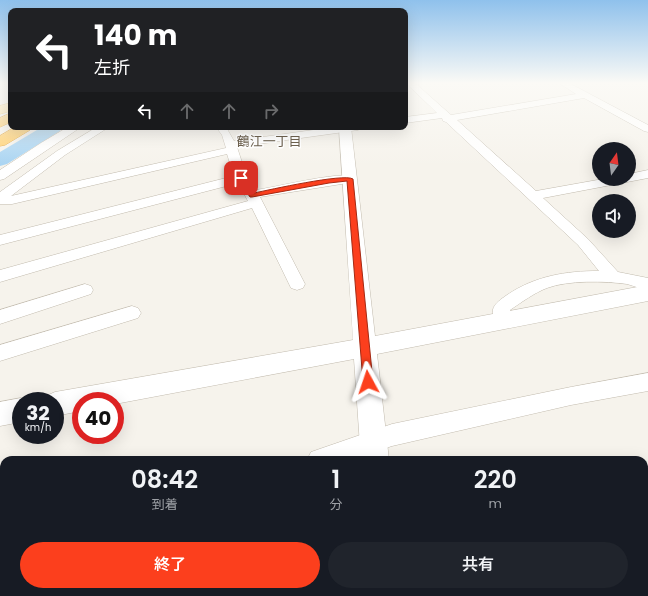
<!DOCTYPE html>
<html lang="ja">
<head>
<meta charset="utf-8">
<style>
	:root { --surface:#171b24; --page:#20242c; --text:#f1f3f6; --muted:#9ea1a6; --accent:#fc3f1d }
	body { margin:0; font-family:Poppins,"Noto Sans JP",sans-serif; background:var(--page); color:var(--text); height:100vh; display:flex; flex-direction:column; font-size:15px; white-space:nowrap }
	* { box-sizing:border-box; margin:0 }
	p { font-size:13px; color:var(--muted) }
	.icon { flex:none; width:22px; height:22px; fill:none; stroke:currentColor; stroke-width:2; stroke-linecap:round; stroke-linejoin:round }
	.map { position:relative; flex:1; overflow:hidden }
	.sheet { position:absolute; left:0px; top:456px; width:648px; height:140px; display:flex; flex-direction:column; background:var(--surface); border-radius:12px 12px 0 0; box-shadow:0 4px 16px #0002 }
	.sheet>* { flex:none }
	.guide { position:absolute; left:8px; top:8px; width:400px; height:122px; border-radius:8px; box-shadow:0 4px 16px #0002; background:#202124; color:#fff; overflow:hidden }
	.needle { width:26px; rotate:14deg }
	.tools { position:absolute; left:592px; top:142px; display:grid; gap:8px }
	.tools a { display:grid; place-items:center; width:44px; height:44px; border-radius:50%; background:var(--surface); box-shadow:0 4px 16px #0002; font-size:20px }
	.speed { position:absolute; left:12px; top:392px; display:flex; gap:8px; font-size:20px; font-weight:700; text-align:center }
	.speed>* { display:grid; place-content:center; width:52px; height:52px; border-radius:50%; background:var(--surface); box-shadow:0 4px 16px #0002; line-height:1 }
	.speed small { font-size:10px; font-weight:400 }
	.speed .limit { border:6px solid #d22; background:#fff; color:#111 }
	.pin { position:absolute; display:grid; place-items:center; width:34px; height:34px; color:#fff; margin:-17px; border-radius:8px; box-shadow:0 2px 6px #0006 }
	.me { position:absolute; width:44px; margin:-22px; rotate:355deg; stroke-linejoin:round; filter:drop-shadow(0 0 3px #0008) }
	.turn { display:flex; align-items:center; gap:14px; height:84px; padding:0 20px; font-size:18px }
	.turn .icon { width:52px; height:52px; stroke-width:2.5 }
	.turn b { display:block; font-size:28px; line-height:34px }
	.lanes { display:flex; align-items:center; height:38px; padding:0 20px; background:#0003; justify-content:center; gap:20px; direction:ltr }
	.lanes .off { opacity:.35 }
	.eta { display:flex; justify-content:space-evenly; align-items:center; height:68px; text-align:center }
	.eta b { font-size:24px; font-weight:600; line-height:28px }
	.cta { display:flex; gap:8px; margin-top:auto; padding:8px 20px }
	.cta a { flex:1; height:46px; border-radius:24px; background:var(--accent); color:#fff; font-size:16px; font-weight:600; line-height:46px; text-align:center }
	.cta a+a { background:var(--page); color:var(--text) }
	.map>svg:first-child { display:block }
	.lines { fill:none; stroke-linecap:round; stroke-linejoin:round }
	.river { fill:#a9d4f2; fill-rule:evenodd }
	.minor-casing { stroke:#c2bbae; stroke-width:1 }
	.tertiary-casing { stroke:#c2bbae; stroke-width:1 }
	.primary-casing { stroke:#e6c16a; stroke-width:1 }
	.motorway-casing { stroke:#e0a43c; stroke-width:1 }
	.minor { fill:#fff; fill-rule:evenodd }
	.tertiary { fill:#fff; fill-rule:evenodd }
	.primary { fill:#ffe39c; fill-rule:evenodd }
	.motorway { fill:#ffcf6e; fill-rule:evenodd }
	.route { fill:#fc3f1d; stroke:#a42913 }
	.labels { text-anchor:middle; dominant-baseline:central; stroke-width:3; stroke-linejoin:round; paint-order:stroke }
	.far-neighbourhood-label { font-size:13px; fill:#6e6250; stroke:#fff }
</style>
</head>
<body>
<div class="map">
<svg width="648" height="596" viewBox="0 0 648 596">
	<rect width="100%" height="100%" fill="#f6f3ec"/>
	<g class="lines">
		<path class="river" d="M 42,127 L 62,127 L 60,131 L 7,164 L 0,166 L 0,152 Z"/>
		<g class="minor-casing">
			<path id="minor" d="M 406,83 L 415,83 L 451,115 L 576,94 L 559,83 L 569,83 L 648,125 L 648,132 L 644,131 L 584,98 L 457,120 L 536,191 L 603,179 L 629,179 L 629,174 L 648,170 L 648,178 L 543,198 L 588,239 L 618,272 L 648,278 L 648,291 C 641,289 635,286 627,284 C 605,281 568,280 547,288 C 534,293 522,302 510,310 L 512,320 L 509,325 L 503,327 L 497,325 C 488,309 494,304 507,295 C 535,276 566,271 599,271 L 578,245 L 446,122 L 443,121 L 442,118 L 405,123 L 405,117 L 437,113 Z
				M 68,127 L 81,127 L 4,179 L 0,180 L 0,170 L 41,143 Z
				M 97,127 L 109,127 L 65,155 L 11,196 L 226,148 L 222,135 L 216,127 L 226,127 L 234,141 L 335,127 L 363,127 L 358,130 L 237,147 L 247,178 L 256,190 C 277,187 336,172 354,176 L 356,179 L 354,182 L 260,197 L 305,284 L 303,288 L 297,290 L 291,288 L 252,208 L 0,282 L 0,270 L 248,201 L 238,183 L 0,245 L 0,235 L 234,176 L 227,154 L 12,204 L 0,204 L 0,192 L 57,151 Z
				M 85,284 L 91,286 L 93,290 L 91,294 L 0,324 L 0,310 Z
				M 132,306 L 138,308 L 141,313 L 138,318 L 0,361 L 0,345 Z
				M 648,373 L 648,391 L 571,405 L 392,446 L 351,460 L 307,460 L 311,452 L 392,424 L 571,387 Z
				M 4,547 L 4,575 L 0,576 L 0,548 Z"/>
		</g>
		<g class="tertiary-casing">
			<path id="tertiary" d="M 339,127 L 351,127 L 375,336 L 648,285 L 648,301 L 377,354 L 389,460 L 361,460 L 354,359 L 115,404 L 115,401 L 81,401 L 81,411 L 55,416 L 55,401 L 43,401 L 46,396 L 55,392 L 353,340 Z
				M 21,398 L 29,401 L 21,401 L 21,422 L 0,426 L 0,402 Z
				M 370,592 L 404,592 L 404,596 L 370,596 Z"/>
		</g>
		<g class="primary-casing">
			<path id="primary" d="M 11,103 L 11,111 L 0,114 L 0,106 Z"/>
		</g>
		<g class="motorway-casing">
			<path id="motorway" d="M 11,113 L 11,122 L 0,127 L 0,118 Z
				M 15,127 L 32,127 L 30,130 L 5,145 L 0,146 L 0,136 Z"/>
		</g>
		<use href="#minor" class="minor"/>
		<use href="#tertiary" class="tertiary"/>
		<use href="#primary" class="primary"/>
		<use href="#motorway" class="motorway"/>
	</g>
	<linearGradient id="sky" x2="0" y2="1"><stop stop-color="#8fc1ec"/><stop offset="0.5" stop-color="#fbfaf6"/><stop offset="1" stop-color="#fbfaf6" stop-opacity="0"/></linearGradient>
	<rect width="648" height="166" fill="url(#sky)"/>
	<path class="route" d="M 238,176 L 243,176 L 254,193 C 269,190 344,173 353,179 L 373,382 L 372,385 L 368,386 L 364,385 L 363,382 L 347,181 L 329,183 L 252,197 L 250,197 L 237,178 Z"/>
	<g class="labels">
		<g class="far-neighbourhood-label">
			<text x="269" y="141">鶴江一丁目</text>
		</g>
	</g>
</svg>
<div class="tools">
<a><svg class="needle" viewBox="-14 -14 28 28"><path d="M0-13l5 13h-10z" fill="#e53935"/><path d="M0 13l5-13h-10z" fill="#9ea1a6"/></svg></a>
<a><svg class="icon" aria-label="sound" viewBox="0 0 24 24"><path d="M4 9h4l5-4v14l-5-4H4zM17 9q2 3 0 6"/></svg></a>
</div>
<div class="speed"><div>32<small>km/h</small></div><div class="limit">40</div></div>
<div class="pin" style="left:241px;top:178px;background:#d93025"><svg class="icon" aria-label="arrive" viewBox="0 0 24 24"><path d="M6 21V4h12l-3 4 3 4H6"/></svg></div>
<svg class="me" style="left:368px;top:382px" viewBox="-20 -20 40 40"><path d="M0-17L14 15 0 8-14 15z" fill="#fc3f1d" stroke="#fff" stroke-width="4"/></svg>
<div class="guide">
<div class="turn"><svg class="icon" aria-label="left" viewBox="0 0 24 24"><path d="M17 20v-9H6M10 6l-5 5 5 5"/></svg><div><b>140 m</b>左折</div></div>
<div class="lanes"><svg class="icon" aria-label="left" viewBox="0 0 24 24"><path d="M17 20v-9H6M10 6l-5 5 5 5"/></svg><svg class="icon off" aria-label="ahead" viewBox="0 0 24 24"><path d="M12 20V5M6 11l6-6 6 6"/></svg><svg class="icon off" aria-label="ahead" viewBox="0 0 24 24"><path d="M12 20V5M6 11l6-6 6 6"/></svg><svg class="icon off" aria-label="right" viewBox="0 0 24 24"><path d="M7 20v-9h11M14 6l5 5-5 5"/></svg></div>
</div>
<section class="sheet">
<div class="eta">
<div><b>08:42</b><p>到着</p></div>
<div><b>1</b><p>分</p></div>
<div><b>220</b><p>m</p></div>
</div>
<div class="cta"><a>終了</a><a>共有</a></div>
</section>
</div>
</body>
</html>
